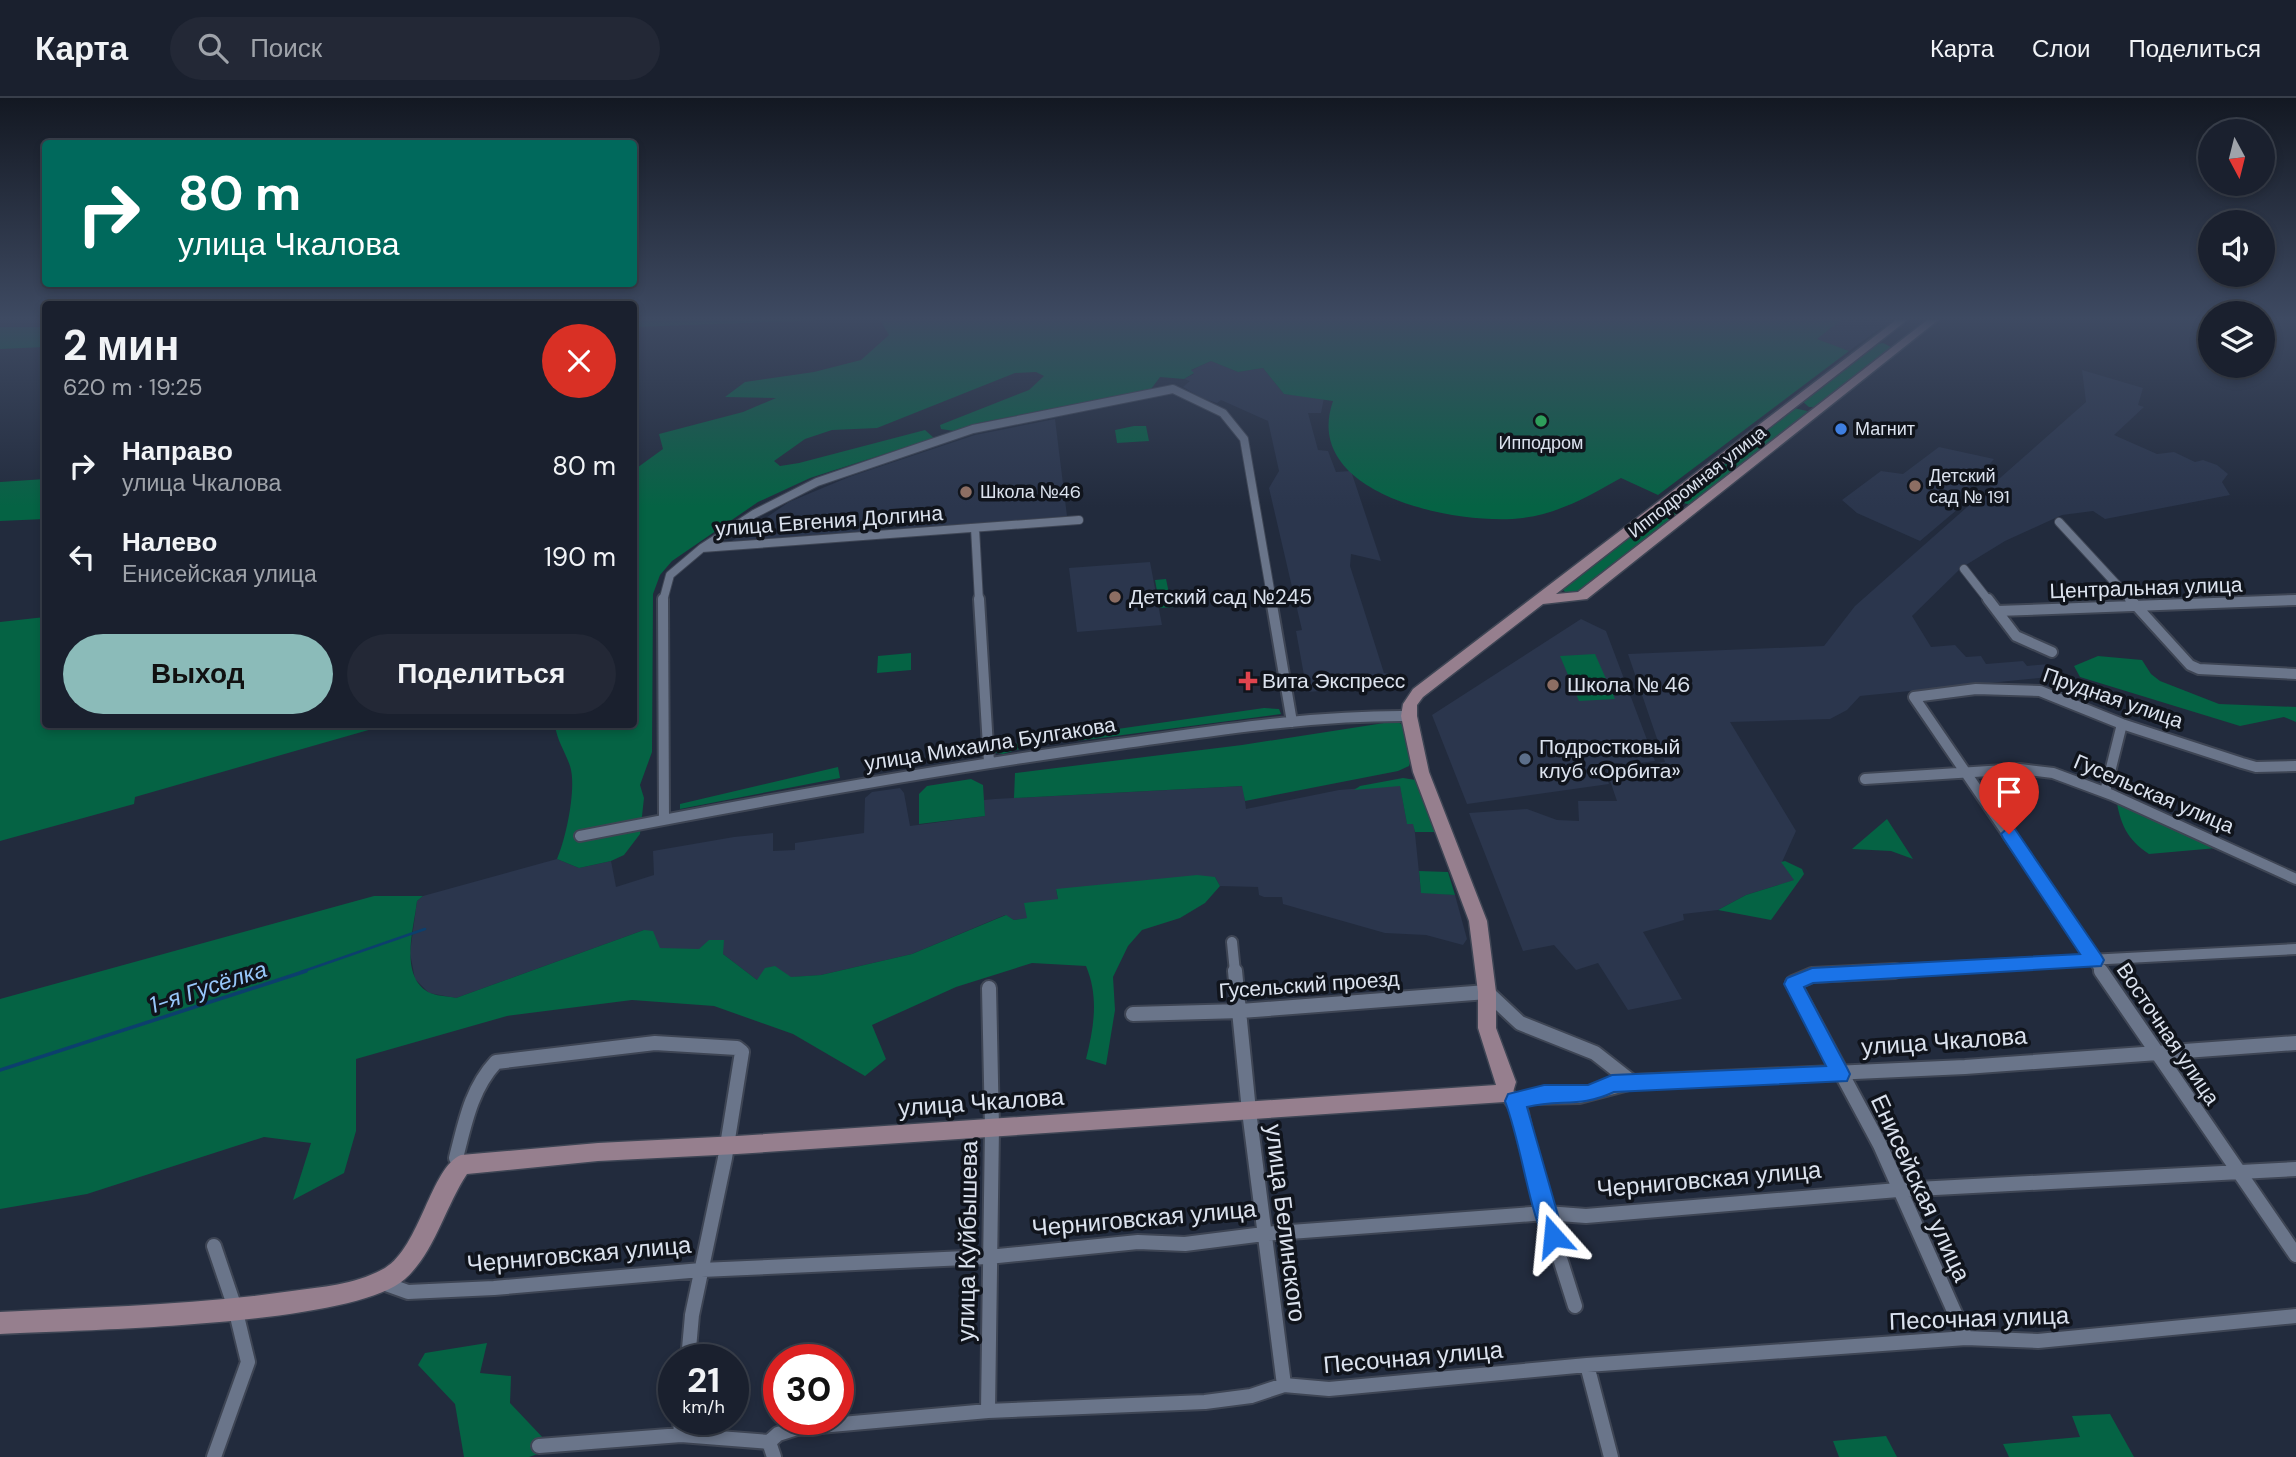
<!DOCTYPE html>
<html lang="ru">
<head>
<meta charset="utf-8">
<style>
	:root { --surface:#1a202e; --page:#232836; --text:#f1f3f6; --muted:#9fa3aa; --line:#383e4a; --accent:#8bbbb9 }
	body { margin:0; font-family:"DM Sans",sans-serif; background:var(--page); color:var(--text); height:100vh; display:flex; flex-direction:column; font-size:26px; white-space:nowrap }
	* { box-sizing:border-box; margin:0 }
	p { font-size:23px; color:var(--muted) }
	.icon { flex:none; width:38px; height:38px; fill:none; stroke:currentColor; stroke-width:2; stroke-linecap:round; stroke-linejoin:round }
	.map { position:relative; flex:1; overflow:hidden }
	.sheet { position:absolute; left:42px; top:203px; width:595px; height:427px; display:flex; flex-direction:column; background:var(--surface); border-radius:7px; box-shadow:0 4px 10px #0003,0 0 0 2px var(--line) }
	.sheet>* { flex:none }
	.banner { position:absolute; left:42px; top:42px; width:595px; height:147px; border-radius:7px; box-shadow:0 4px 10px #0003,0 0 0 2px var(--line); background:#00695c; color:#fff; overflow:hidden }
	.needle { width:46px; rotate:173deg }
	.tools { position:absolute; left:2198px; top:21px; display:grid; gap:14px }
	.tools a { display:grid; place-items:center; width:77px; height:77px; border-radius:50%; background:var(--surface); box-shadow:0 4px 10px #0003,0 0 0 2px var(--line); font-size:35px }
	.speed { position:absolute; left:658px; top:1246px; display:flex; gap:14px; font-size:35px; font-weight:700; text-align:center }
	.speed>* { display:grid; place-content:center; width:91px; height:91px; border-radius:50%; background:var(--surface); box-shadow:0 4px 10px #0003,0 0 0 2px var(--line); line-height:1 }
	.speed small { font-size:18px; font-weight:400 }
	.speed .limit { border:10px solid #d22; background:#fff; color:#111 }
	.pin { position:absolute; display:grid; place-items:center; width:60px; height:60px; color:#fff; margin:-72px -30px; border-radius:50% 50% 50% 0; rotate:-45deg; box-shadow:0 0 7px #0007 }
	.pin .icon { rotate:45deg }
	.me { position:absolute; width:77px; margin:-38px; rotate:342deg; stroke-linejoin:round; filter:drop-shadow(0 0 5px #0008) }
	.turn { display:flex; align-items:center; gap:24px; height:147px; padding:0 21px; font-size:32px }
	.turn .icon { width:91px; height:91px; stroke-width:2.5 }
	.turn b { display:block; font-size:49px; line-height:60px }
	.round { display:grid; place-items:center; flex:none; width:74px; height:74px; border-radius:37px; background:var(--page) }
	.head { display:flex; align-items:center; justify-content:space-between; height:119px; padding:0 21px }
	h1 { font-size:42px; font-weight:800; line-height:52px }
	.action { display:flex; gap:14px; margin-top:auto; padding:14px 21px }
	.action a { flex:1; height:80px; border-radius:42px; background:var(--accent); color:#111; font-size:28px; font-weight:800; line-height:80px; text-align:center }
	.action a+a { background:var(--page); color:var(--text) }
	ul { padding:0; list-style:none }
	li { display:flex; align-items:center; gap:21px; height:91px; padding:0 21px }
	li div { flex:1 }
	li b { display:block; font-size:26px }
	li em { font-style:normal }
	header { display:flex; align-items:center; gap:42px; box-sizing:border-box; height:98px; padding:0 35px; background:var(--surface); border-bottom:2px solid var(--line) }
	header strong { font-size:33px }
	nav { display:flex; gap:38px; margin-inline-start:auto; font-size:24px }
	.search { width:490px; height:63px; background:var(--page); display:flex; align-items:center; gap:18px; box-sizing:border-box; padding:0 24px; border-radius:38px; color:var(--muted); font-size:26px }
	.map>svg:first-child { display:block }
	.built { fill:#2b364d }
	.green { fill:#056344 }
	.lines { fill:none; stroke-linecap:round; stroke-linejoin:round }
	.stream-far1 { stroke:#0c3f6d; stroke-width:2.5 }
	.stream { stroke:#0c3f6d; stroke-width:3.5 }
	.street-far2-casing { stroke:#3e4554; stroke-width:10 }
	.street-far1-casing { stroke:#3e4554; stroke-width:14 }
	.street-casing { stroke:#3e4554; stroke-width:18 }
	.secondary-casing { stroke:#3e4554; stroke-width:3 }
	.street-far2 { stroke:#6a758a; stroke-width:8 }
	.street-far1 { stroke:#6a758a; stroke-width:10 }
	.street { stroke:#6a758a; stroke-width:14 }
	.secondary { fill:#967f8e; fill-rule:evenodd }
	.route { fill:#1a73e8; stroke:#114b97; stroke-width:2 }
	.leisure-dot { fill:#2e9e5b; stroke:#10141c; stroke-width:2.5 }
	.shop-dot { fill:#3f7fe0; stroke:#10141c; stroke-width:2.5 }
	.education-dot { fill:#8d6e63; stroke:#10141c; stroke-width:2.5 }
	.health-dot { fill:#e0444e; stroke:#10141c; stroke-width:2.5 }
	.service-dot { fill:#5c6f8a; stroke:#10141c; stroke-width:2.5 }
	.labels { text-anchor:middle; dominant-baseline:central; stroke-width:7; stroke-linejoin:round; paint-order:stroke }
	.far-poi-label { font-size:18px; fill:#dbe2ee; stroke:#10141c; text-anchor:start }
	.far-street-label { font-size:18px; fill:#dbe2ee; stroke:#10141c }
	.street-label { font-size:21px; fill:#dbe2ee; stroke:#10141c }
	.poi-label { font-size:21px; fill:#dbe2ee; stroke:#10141c; text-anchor:start }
	.water-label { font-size:23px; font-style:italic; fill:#97c7fa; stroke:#10141c }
	.near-street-label { font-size:24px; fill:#dbe2ee; stroke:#10141c }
</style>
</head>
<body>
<header>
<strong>Карта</strong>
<div class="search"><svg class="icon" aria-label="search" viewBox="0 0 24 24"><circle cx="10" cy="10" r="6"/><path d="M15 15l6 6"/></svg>Поиск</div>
<nav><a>Карта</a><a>Слои</a><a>Поделиться</a></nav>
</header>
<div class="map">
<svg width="2296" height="1359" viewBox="0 0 2296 1359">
	<rect width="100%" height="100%" fill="#222b3d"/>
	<path class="built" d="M 1845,219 L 1896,219 L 1849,253 L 1816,241 Z
		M 1211,263 L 1238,274 L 1263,270 L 1284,296 L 1324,300 L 1321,315 L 1308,315 L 1318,352 L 1328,353 L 1336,374 L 1351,373 L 1381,463 L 1351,456 L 1350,468 L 1384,575 L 1394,577 L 1399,587 L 1307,594 L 1296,533 L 1302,532 L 1269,390 L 1279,373 L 1268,323 L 1221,302 L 1217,305 L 1202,300 L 1183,289 L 1190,283 L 1184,281 L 1194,276 L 1190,273 Z
		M 2082,272 L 2143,290 L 2138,307 L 2144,309 L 2114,337 L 2157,356 L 2174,354 L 2195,364 L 2203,362 L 2217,367 L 2228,376 L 2222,384 L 2230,397 L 2105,421 L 2093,413 L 2062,417 L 2005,443 L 1961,470 L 1912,518 L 1931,549 L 1955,547 L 1966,559 L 1981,558 L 1986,566 L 2023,563 L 2027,568 L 2049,566 L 2058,578 L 1860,598 L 1847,612 L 1830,621 L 1730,624 L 1796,733 L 1782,764 L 1795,782 L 1746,797 L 1718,812 L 1683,816 L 1684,822 L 1643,834 L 1682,901 L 1628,912 L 1598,865 L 1576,872 L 1554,847 L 1523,853 L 1469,715 L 1527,711 L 1557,722 L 1579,723 L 1578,703 L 1617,703 L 1606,671 L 1665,664 L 1628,556 L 1824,548 L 1855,508 L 2086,304 Z
		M 1055,321 L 1067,418 L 900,431 L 899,415 L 868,418 L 868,433 L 732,443 L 789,404 L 849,379 L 975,337 Z
		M 1939,349 L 1994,361 L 1960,400 L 1965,405 L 1920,443 L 1857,415 L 1842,402 L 1881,373 L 1903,376 Z
		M 1150,464 L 1162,527 L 1077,534 L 1069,470 Z
		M 1581,521 L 1606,533 L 1655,663 L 1603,669 L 1609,686 L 1467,706 L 1432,617 Z
		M 1400,687 L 1407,725 L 1414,726 L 1421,794 L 1455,797 L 1467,841 L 1463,847 L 1426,837 L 1385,835 L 1283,806 L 1282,799 L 1264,799 L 1259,797 L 1258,789 L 1220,788 L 1215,779 L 1056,792 L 1058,801 L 1028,820 L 1014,822 L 1005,817 L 912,856 L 821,877 L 757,882 L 723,856 L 659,850 L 644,832 L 456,900 L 429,895 L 415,881 L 410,855 L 417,803 L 423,798 L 557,761 L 579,770 L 611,763 L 616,789 L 654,777 L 653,753 L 734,739 L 773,735 L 773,753 L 795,752 L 795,745 L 864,735 L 865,700 L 872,694 L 900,690 L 904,695 L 910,728 L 985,718 L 984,702 L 995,701 L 1243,688 L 1246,711 L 1339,692 Z"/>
	<path class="green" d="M 634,219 L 1845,219 L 1817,241 L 1849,253 L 1658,397 L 1621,380 C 1589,398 1560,415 1523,420 C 1458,428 1300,397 1333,303 L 1284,296 L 1263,270 L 1238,274 L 1211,263 L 1191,272 L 1194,275 L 1184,281 L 1160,279 L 1151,291 L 978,325 L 954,333 L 941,331 L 940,327 L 1029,292 L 1044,278 L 1036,274 L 1015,275 L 877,330 L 832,332 L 805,341 L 774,363 L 780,368 L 799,365 L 925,332 L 934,340 L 810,380 L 758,404 L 672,463 L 660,477 L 653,496 L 652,654 L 640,687 L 644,700 L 640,736 L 624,757 L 611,763 L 579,770 L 557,761 C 566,741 577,689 570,668 C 565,653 557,643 555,627 L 634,626 L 634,372 L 663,351 L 659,336 L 743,314 L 776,300 L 725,299 L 745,284 L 814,274 L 861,262 L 889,237 L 879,220 L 634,229 Z
		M 0,229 L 45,229 L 45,249 L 0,251 Z
		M 1883,245 L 1893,250 L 1817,309 L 1809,309 L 1803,304 L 1878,246 Z
		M 1794,310 L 1807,313 L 1808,318 L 1692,407 L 1679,404 L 1677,400 Z
		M 1134,328 L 1146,328 L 1149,343 L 1117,345 L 1115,332 Z
		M 45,381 L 45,421 L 0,423 L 0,384 Z
		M 1662,410 L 1669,410 L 1678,416 L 1577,496 L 1565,494 L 1561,489 Z
		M 1166,481 L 1170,500 L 1186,499 L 1188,508 L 1160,510 L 1155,482 Z
		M 45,519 L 46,626 L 386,627 L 135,699 L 134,706 L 0,743 L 0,524 Z
		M 911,555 L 911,572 L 877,575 L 878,558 Z
		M 1595,556 L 1615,601 L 1579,603 L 1560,558 Z
		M 2098,558 L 2142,562 L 2151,576 L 2160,583 L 2219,606 L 2296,609 L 2296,624 L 2284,619 L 2240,628 L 2080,579 L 2074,568 Z
		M 1264,610 L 1279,611 L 1281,616 L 1085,642 L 1041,644 L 1003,656 L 992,654 L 991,649 Z
		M 1397,623 L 1404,628 L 1411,662 L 1409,668 L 1398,673 L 1245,703 L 1242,688 L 1014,700 L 1015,675 L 1242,647 Z
		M 838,669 L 840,680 L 680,711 L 680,706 Z
		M 1403,680 L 1416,682 L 1437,725 L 1434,734 L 1415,734 L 1413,726 L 1407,726 L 1400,688 L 1354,692 L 1360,688 Z
		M 971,681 L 983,687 L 985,718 L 919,726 L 919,696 L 927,688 Z
		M 2116,700 L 2217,750 L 2149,756 C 2127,742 2120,725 2116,700 Z
		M 1887,721 L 1913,761 L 1891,753 L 1852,751 Z
		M 1785,763 L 1802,771 L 1804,776 L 1771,822 L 1718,812 L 1746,797 L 1794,782 L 1781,764 Z
		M 1419,773 L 1448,774 L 1455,797 L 1421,795 Z
		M 1197,777 L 1215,779 L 1220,788 L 1205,805 L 1180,820 L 1142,832 L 1128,848 L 1113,879 L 1115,912 L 1106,967 L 1086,961 C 1094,929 1099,899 1086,868 L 1032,865 L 956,889 L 872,927 L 886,961 L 865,978 L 793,936 L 714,908 L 632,902 L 507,918 L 356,961 L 356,1033 L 344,1075 L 293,1102 L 311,1045 L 264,1039 L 87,1096 L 0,1111 L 0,901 L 374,798 L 423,798 L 417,803 C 414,830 399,877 428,894 C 435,898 447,898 456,900 L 644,832 L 653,833 L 660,850 L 699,851 L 709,842 L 724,842 L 723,856 L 757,882 L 765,870 L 775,868 L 791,879 L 821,877 L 912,856 L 1006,817 L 1014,822 L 1027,820 L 1024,805 L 1058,801 L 1056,791 Z
		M 487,1245 L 480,1275 L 511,1278 L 510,1305 L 546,1343 L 550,1352 L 529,1359 L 464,1359 L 455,1306 L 418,1267 L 425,1255 Z
		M 2110,1316 L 2134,1359 L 2009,1359 L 2003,1346 L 2080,1339 L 2072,1318 Z
		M 1886,1338 L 1897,1359 L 1839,1359 L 1833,1343 Z"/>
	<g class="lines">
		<path class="stream-far1" d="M 301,874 L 425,831"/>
		<path class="stream" d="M 0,972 L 306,873"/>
		<g class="street-far2-casing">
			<path id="street-far2" d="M 2059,424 L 2132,503
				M 975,430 L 979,503
				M 702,450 L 754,416 L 817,384 L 973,331 L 1173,291 L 1223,315 L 1244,341 L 1272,503
				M 1964,471 L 1989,503
				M 663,503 L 670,477 L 702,450 L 1079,422
				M 2263,503 L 2296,502"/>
		</g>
		<g class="street-far1-casing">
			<path id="street-far1" d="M 663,501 L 664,722
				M 979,501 L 989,665
				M 1271,501 L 1292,624
				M 1988,501 L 2016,538 L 2052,554
				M 2130,501 L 2190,567 L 2199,571 L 2296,576
				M 1997,513 L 2296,502
				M 1865,681 L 2020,671 L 2053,675 L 2112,697 L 2296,781
				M 2105,694 L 2122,626
				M 580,738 C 759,703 938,671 1119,646 C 1215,633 1311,617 1409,618
				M 1232,844 L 1235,874
				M 1863,874 L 2296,851
				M 2102,874 L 1914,599 L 1976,591 L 2040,593 L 2122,626 L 2242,665 L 2256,669 L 2296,668"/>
		</g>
		<g class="street-casing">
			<path id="street" d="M 1235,873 L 1249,1013 L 1284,1287
				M 1895,873 L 1812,877 L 1793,885 L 1880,1047 L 1966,1240
				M 2101,873 L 2296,1157
				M 1133,916 L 1241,913 L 1487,894 L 1520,925 L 1595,955 L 1632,984
				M 1509,998 L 1521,1015 L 1538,1091 L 1575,1208
				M 1515,1003 L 1533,999 L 1579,998 L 1632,984 L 1965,969 L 2296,945
				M 461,1067 L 456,1060 C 465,1025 471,991 496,964 L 655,945 L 737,950 L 742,954 L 725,1060 L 692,1217 L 688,1262
				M 214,1148 L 235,1210 L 248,1264 L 214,1359
				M 383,1185 L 408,1194 L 494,1190 L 701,1172 L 988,1159 L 1138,1144 L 1185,1146 L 1264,1136 L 1546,1115 L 1586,1118 L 1898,1092 L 2296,1071
				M 1587,1267 L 1611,1359
				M 988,1313 L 992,1029 L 989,890
				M 680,1321 L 681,1337
				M 769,1344 L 774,1359
				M 539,1348 L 681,1337 L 769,1344 L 778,1336 L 797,1330 L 988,1313 L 1205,1304 L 1251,1298 L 1284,1287 L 1329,1291 L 1587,1267 L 1966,1240 L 2038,1243 L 2296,1218"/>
		</g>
		<g class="secondary-casing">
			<path id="secondary" d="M 1900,219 L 1911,219 L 1556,496 L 1578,494 L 1931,219 L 1942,219 L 1587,501 L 1543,506 L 1423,599 L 1417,607 L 1417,618 L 1429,674 L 1487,823 L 1496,894 L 1496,930 L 1516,984 L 1511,1001 L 1504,1004 L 737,1056 L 598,1063 L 467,1076 C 445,1109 435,1154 405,1181 C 353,1228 79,1232 0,1236 L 0,1214 C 97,1209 196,1207 292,1193 C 323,1189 357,1186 385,1170 C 420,1149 431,1069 461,1057 L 598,1045 L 737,1038 L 1496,987 L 1478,930 L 1478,894 L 1469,823 L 1413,674 L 1401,618 L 1403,606 L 1413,591 Z"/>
		</g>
		<use href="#street-far2" class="street-far2"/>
		<use href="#street-far1" class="street-far1"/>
		<use href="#street" class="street"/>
		<use href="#secondary" class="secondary"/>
	</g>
	<linearGradient id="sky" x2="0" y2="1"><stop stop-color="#131822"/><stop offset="0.54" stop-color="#3e4a62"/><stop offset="1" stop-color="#3e4a62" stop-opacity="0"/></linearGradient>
	<rect width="2296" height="409" fill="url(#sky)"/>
	<path class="route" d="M 2009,729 L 2015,731 L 2101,857 L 2104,862 L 2101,868 L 1813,885 L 1804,889 L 1847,970 L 1850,976 L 1847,983 L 1614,994 C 1580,1010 1561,1001 1527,1009 L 1564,1138 L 1560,1145 L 1553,1149 L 1545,1145 C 1526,1099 1522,1049 1505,1003 L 1508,996 L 1544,987 L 1588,987 L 1612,977 L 1826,968 L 1784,886 L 1787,880 L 1812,870 L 2080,856 L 2003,740 L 2001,736 Z"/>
	<circle class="leisure-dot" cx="1541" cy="323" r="7"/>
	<circle class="shop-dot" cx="1841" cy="331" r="7"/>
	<g class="education-dot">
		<circle cx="1915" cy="388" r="7"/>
		<circle cx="966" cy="394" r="7"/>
		<circle cx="1115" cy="499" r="7"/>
		<circle cx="1553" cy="587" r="7"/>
	</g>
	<path class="health-dot" d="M1244.5 572.5h7v7h7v7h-7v7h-7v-7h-7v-7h7z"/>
	<circle class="service-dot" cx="1525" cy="661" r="7"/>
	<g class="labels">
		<g class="far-poi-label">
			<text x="1855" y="331">Магнит</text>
			<text x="1541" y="345" text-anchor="middle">Ипподром</text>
			<text x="1929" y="378">Детский<tspan x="1929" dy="21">сад № 191</tspan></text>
			<text x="980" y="394">Школа №46</text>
		</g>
		<g class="far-street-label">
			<text transform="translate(1697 384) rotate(-38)">Ипподромная улица</text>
		</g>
		<g class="street-label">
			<text transform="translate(829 423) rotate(-4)">улица Евгения Долгина</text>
			<text transform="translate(2146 490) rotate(-2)">Центральная улица</text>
			<text transform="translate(2113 600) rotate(19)">Прудная улица</text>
			<text transform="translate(990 646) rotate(-9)">улица Михаила Булгакова</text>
			<text transform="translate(2154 696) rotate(23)">Гусельская улица</text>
			<text transform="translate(1309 887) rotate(-4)">Гусельский проезд</text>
			<text transform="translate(2168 936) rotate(56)">Восточная улица</text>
		</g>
		<g class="poi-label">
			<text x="1129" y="499">Детский сад №245</text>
			<text x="1262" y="583">Вита Экспресс</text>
			<text x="1567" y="587">Школа № 46</text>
			<text x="1539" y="649">Подростковый<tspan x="1539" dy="24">клуб «Орбита»</tspan></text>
		</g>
		<g class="water-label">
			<text transform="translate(208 889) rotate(-18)">1-я Гусёлка</text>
		</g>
		<g class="near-street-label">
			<text transform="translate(1944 943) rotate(-4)">улица Чкалова</text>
			<text transform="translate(981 1004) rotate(-4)">улица Чкалова</text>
			<text transform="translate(1709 1081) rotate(-5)">Черниговская улица</text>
			<text transform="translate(1921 1090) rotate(65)">Енисейская улица</text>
			<text transform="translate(1144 1120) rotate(-5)">Черниговская улица</text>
			<text transform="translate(1286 1125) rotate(83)">улица Белинского</text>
			<text transform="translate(967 1143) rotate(-89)">улица Куйбышева</text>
			<text transform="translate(579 1156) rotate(-5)">Черниговская улица</text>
			<text transform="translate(1979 1220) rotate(-2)">Песочная улица</text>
			<text transform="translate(1413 1259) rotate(-5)">Песочная улица</text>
		</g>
	</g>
</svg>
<div class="tools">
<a><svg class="needle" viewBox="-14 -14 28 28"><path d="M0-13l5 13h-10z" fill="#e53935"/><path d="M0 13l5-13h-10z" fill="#9fa3aa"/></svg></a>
<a><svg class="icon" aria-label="sound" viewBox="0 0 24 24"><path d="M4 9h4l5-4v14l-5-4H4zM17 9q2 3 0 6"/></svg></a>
<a><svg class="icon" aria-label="layers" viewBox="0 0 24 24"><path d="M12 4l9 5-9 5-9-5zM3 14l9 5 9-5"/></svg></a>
</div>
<div class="speed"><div>21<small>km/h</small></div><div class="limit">30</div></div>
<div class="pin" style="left:2009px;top:736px;background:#d93025"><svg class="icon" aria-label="arrive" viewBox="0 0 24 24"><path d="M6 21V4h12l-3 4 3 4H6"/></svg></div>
<svg class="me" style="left:1553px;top:1138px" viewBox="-20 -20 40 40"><path d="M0-17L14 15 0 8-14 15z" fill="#1a73e8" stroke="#fff" stroke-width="4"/></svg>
<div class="banner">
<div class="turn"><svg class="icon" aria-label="right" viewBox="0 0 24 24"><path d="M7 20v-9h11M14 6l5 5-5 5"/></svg><div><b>80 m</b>улица Чкалова</div></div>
</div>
<section class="sheet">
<div class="head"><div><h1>2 мин</h1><p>620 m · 19:25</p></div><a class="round" style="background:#d93025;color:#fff"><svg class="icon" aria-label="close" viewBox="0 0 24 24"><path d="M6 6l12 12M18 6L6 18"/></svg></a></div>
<ul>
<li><svg class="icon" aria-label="right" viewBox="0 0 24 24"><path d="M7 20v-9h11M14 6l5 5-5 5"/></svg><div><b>Направо</b><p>улица Чкалова</p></div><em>80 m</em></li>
<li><svg class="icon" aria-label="left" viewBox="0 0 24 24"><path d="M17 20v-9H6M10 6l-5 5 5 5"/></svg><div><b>Налево</b><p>Енисейская улица</p></div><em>190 m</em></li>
</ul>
<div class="action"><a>Выход</a><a>Поделиться</a></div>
</section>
</div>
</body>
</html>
